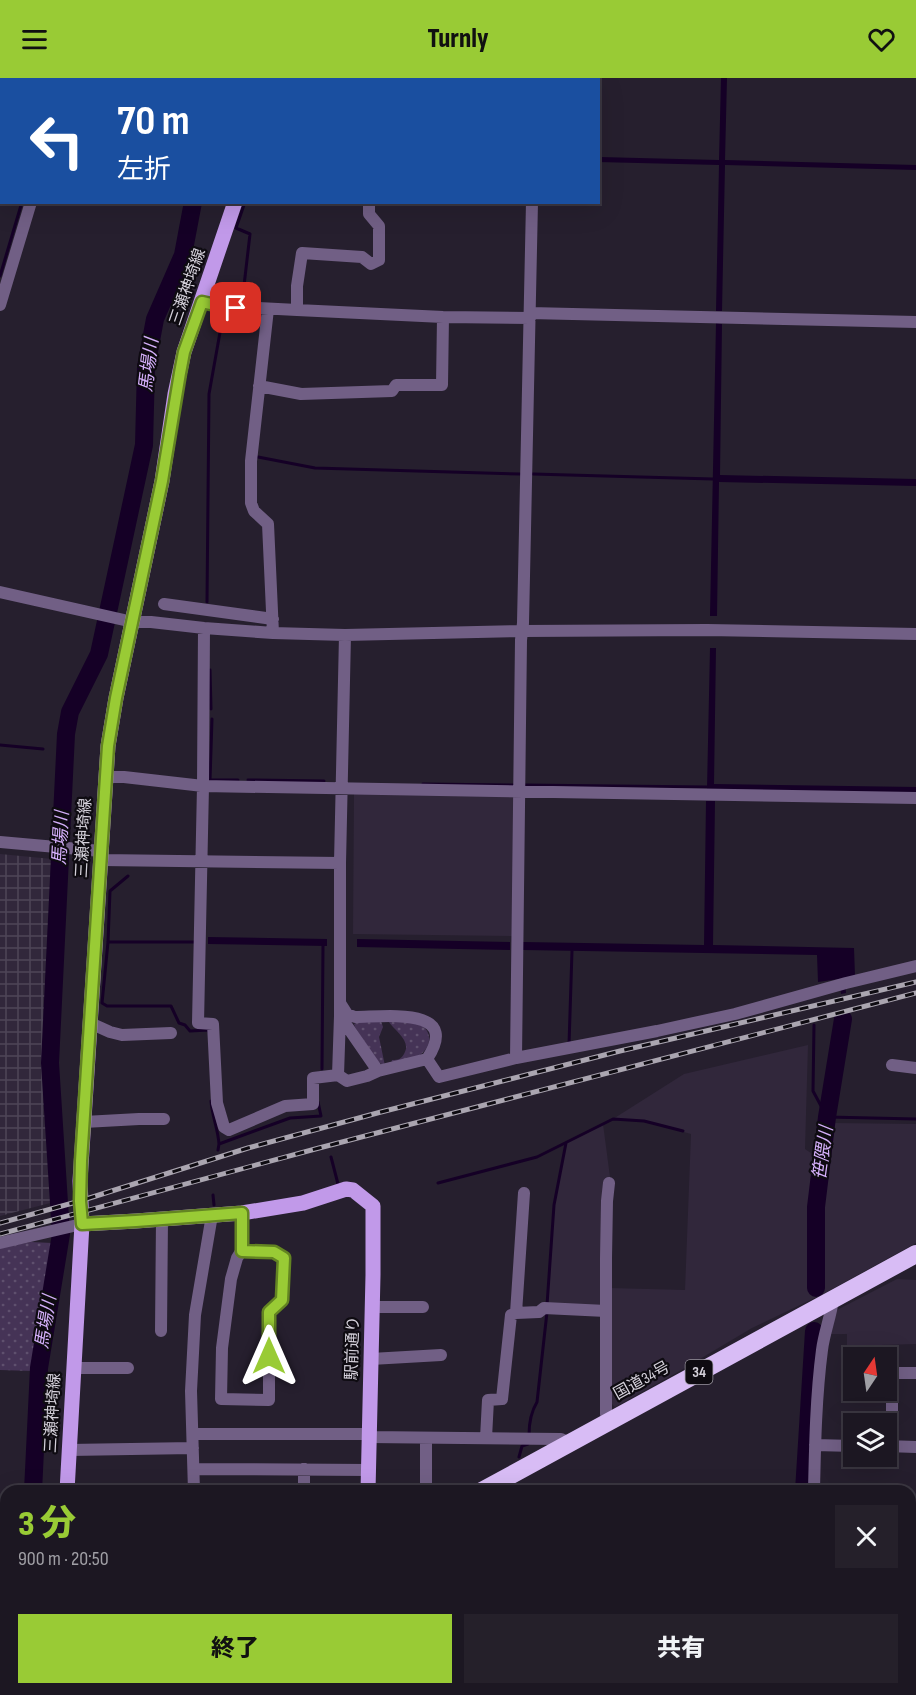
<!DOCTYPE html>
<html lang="ja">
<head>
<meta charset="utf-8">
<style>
	:root { --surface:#1c1722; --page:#25202a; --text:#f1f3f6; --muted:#a09fa5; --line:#3a3640; --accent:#99cb35 }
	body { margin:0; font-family:"Sofia Sans Condensed","Noto Sans JP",sans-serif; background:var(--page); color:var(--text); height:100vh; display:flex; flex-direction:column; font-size:22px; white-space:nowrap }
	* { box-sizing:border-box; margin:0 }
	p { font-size:20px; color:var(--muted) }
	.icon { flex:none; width:33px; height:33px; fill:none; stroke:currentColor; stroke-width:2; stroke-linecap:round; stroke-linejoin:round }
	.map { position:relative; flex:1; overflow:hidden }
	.side { position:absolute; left:0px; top:1407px; width:916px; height:210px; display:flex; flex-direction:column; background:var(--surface); border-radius:18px 18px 0 0; box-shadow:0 6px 24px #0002,0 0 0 2px var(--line) }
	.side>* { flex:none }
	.guide { position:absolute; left:0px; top:0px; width:600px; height:126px; box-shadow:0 6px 24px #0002,0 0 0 2px var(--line); background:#1a4fa0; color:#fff; overflow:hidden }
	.needle { width:39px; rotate:13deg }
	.controls { position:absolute; left:843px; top:1269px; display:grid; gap:12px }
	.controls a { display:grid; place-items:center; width:54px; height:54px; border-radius:0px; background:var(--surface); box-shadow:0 6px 24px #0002,0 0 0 2px var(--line); font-size:30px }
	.pin { position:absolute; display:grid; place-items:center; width:51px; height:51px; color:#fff; margin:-26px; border-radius:12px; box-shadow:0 3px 9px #0006 }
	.me { position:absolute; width:66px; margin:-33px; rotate:0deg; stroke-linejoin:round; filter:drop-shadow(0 0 4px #0008) }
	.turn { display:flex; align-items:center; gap:21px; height:126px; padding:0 18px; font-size:27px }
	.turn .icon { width:78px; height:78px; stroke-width:2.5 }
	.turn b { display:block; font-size:42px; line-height:51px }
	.round { display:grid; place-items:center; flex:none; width:63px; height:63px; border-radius:0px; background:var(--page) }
	.summary { display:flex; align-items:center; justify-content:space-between; height:102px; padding:0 18px }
	h1 { font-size:36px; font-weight:800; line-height:45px; color:var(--accent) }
	.primary-button { display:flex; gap:12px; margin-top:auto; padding:12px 18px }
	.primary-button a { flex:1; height:69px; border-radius:0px; background:var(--accent); color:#111; font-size:24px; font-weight:800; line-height:69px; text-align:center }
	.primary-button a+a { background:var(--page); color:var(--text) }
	header { display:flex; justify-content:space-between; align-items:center; height:78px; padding:0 18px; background:var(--accent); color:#111; font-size:27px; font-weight:800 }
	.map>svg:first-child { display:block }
	.built { fill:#31273b }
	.industrial { fill:url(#industrial-grid) }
	.grass { fill:url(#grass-dots) }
	.water { fill:#150026 }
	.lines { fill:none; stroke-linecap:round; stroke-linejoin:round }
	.stream { stroke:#150026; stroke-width:3 }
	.river { stroke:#150026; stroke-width:18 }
	.minor { stroke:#715f85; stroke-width:12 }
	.major { stroke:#c199e9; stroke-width:15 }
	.highway { stroke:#d8bcf5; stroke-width:18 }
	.rail-casing { stroke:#aaa5b0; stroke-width:5 }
	.rail { stroke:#0e0b11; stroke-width:3; stroke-dasharray:9; stroke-linecap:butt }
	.route-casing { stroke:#638422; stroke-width:15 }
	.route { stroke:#99cb35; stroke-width:10 }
	.labels { text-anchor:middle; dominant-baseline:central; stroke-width:4.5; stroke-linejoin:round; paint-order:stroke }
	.shield { fill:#0e0b11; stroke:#99959e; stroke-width:1.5 }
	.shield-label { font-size:15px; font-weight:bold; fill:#d4d0da }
	.street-label { font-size:16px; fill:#d4d0da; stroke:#0e0b11 }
	.water-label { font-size:18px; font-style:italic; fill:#d4affa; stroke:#0e0b11 }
</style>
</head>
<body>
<header><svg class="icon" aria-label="menu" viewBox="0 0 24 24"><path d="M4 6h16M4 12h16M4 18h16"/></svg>Turnly<svg class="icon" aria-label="heart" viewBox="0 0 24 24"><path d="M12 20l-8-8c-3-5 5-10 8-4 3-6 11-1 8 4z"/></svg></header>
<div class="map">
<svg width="916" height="1617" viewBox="0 0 916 1617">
	<defs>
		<pattern id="industrial-grid" width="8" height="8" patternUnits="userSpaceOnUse" patternTransform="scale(1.5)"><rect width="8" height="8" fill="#31273b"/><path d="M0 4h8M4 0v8" fill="none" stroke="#4e4557"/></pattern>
		<pattern id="grass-dots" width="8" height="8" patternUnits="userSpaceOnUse" patternTransform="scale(1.5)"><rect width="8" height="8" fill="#453356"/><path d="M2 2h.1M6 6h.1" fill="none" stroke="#5f506e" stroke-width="1.8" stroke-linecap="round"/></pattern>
	</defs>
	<rect width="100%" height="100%" fill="#261f2e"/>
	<path class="built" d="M 354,715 L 515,717 L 514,858 L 353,856 Z
		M 808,967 L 805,1071 L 824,1084 L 832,1045 L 916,1046 L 916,1165 L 823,1216 L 752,1250 L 678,1294 L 615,1329 L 610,1324 L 610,1228 L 548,1225 L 554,1127 L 566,1065 L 603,1046 L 610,1099 L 610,1210 L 685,1212 L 691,1056 L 644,1043 L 613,1041 L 684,996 Z
		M 897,1201 L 916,1202 L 916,1266 L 847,1268 L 847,1256 L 829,1256 L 835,1233 Z"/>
	<path class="industrial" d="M 0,776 L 52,781 L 43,997 L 54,1124 L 0,1138 Z"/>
	<path class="grass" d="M 381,943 L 383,949 L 379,959 L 385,988 L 378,984 L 355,949 L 354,946 L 357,944 Z
		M 388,943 C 402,944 431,941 429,963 C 428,969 424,975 418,978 C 410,982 400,984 391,986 L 392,982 C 399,982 401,981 404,976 C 412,963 395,953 388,943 Z
		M 31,1164 L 52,1165 L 33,1293 L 0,1292 L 0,1170 Z"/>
	<path class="water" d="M 721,0 L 727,0 L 725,82 L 916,87 L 916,92 L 725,87 L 722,233 L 716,233 L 719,87 L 598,84 L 599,79 L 719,82 Z
		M 716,245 L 722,246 L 720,397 L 916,401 L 916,408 L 719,404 L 717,538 L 710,538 Z
		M 710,570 L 716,570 L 714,706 L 916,709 L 916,715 L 707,711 Z
		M 706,723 L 715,723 L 713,867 L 854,870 L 855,898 L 845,900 L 846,915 L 841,916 L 839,901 L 818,904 L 817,877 L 523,872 L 523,864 L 704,867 Z
		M 208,859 L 327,861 L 327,868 L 208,866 Z
		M 357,861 L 510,864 L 510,872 L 357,869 Z"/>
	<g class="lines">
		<path class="stream" d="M 59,2 L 60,0
			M 296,2 L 296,0
			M 0,198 L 22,124
			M 242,225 L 250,156 L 236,150 L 245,124
			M 258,379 L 315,390 L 520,396
			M 533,396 L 713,401
			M 207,524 L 209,316 L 224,232
			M 210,592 L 211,631
			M 212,641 L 210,702 L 238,702
			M 0,667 L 43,671
			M 248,702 L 324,703
			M 423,706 L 513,707
			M 524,707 L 707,709
			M 128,798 L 110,813 L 108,864 L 102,925 L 107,928 L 171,928 L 179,945 L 185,947 L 190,953 L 209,952 L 209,954
			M 108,864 L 196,864
			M 814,947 L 813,1013 L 827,1039 L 916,1041
			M 569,967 L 572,873
			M 322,991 L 323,868
			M 211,1023 C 212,1038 218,1051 219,1066 L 290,1040 L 321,1038 L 318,1024
			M 218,1072 L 219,1066
			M 331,1079 L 338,1106
			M 438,1105 L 537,1079 L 613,1041 L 644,1043 L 683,1053
			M 213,1117 L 214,1127
			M 547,1227 L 554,1127 L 566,1065
			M 529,1357 C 529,1345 531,1334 537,1324 L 547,1234
			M 519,1379 L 522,1368 L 528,1366
			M 517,1413 L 517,1410
			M 197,1611 L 197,1617
			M 102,1617 L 103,1611
			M 482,1617 L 482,1611"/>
		<path class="river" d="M 231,2 L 231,0
			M 816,1210 L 816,1129 L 827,1039 L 843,941
			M 33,1413 L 39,1290 L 61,1156 L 50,985 L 66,656 L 70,634 L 99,576 L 144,367 L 146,289 L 155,241 L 183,177 L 193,124
			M 804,1413 L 814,1253
			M 816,1611 L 816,1617
			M 42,1617 L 42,1611"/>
		<path class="minor" d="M 68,2 L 69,0
			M 350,2 L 350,0
			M 534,2 L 534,0
			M 202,224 L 220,228 L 297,232 L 297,208 L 302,175 L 362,179 L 371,186 L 379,182 L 379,148 L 369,136 L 369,124
			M 0,227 L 31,124
			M 268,231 L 251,383 L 251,425 L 254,433 L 268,446 L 273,555
			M 297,232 L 443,239 L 530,240
			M 530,235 L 916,244
			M 259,308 L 301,316 L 392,313 L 396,307 L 442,307 L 443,239
			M 0,514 L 133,544 L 151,544 L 204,550 L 273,555 L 345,557 L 522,553 L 707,552 L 916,556
			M 164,526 L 273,541
			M 345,557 L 340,785 L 340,938 L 338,997 L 347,1003 L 367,998 L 378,993
			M 105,699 L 124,699 L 203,708 L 204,550
			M 0,764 L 101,773
			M 101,782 L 340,785
			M 340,925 L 347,936 L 355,939 C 385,939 462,928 427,981 L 378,993 L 340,938
			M 90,945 L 110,954 L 122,957 L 171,955
			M 516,980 L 521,562 L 523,545 L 532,124
			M 427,981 L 439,999 L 516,980 L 657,953 L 735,936 L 846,905 L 916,888
			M 892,987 L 916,990
			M 338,997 L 313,1000 L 313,1026 L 285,1028 L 229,1052 L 224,1049 L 217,1025 L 213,946 L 198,945 L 203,708 L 916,720
			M 84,1044 L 139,1041 L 164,1041
			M 524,1115 L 516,1235 L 539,1234 L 544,1230 L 606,1233
			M 242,1135 L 242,1172 L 274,1174 L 284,1180 L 282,1222 L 269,1234 L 269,1322 L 221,1321 L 222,1270 L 231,1201 L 237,1180 L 242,1172
			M 0,1165 L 82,1146
			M 372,1229 L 423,1229
			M 161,1253 L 162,1141
			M 371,1281 L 441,1277
			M 74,1290 L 128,1290
			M 849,1295 L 854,1295
			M 886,1295 L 916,1295
			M 609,1343 L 606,1336 L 606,1180 L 607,1123 L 609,1105
			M 193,1356 L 369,1356
			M 369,1359 L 561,1361 L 570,1365
			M 486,1360 L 488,1322 L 502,1321 L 511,1237 L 516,1235
			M 815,1367 L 854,1368
			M 886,1368 L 916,1369
			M 892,1368 L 892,1296
			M 69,1372 L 193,1370
			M 194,1391 L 368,1392
			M 194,1413 L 191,1313 L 195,1237 L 212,1137
			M 304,1413 L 304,1391
			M 426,1413 L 426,1360
			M 814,1413 C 815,1366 816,1318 822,1272 C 824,1255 831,1238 833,1221
			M 0,1503 L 6,1503
			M 0,1575 L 6,1576
			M 190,1611 L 191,1617
			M 823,1611 L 823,1617
			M 711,1617 L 711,1611"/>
		<path class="major" d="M 277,2 L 278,0
			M 82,1146 L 136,1143 L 242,1135 L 303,1125 L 346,1111 L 353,1112 L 373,1128 L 373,1197 L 368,1413
			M 67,1413 L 82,1146 L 80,1103 L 108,668 L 116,620 L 162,403 L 175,316 L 184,274 L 235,124
			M 59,1617 L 59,1611
			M 363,1617 L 363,1611"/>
		<path class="highway" d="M 482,1413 L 916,1176
			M 120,1617 L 131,1611"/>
		<g class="rail-casing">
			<path id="rail" d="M 0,1145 L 80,1123 L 248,1070 L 381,1034 L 620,973 L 916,904
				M 0,1156 L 319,1070 L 916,915"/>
		</g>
		<use href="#rail" class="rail"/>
	</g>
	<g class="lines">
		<g class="route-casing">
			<path id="route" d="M 236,230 L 220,228 L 202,224 L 184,274 L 180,295 L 162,403 L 116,620 L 108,668 L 81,1083 L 80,1123 L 82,1146 L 136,1143 L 242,1135 L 242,1173 L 274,1174 L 284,1180 L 282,1222 L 269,1234 L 269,1278"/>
		</g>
		<use href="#route" class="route"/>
	</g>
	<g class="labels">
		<rect class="shield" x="685.5" y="1282" width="27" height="24" rx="4.5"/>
		<g class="shield-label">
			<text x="699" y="1294">34</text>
		</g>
		<g class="street-label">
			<text transform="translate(188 209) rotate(-71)">三瀬神埼線</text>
			<text transform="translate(84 760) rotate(-87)">三瀬神埼線</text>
			<text transform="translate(353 1270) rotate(-88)">駅前通り</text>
			<text transform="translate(642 1303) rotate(-29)">国道34号</text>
			<text transform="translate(53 1335) rotate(-87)">三瀬神埼線</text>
		</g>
		<g class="water-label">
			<text transform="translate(149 287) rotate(-83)">馬場川</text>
			<text transform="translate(61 760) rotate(-87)">馬場川</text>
			<text transform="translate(823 1075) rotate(-82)">笹隈川</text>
			<text transform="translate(46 1244) rotate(-81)">馬場川</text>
		</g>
	</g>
</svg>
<div class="controls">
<a><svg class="needle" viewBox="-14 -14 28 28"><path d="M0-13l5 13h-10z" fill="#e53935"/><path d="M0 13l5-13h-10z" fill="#a09fa5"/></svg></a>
<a><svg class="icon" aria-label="layers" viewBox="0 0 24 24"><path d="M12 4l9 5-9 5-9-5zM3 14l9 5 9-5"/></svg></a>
</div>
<div class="pin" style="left:236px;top:230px;background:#d93025"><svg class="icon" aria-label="arrive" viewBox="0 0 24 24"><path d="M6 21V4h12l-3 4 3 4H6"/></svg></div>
<svg class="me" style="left:269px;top:1278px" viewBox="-20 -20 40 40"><path d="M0-17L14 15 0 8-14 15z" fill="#99cb35" stroke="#fff" stroke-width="4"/></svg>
<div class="guide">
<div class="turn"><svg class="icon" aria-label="left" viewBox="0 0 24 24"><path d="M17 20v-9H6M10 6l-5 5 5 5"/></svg><div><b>70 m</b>左折</div></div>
</div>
<section class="side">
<div class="summary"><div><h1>3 分</h1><p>900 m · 20:50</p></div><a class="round"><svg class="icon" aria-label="close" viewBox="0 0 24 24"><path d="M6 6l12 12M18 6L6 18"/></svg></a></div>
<div class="primary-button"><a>終了</a><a>共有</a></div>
</section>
</div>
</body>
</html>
